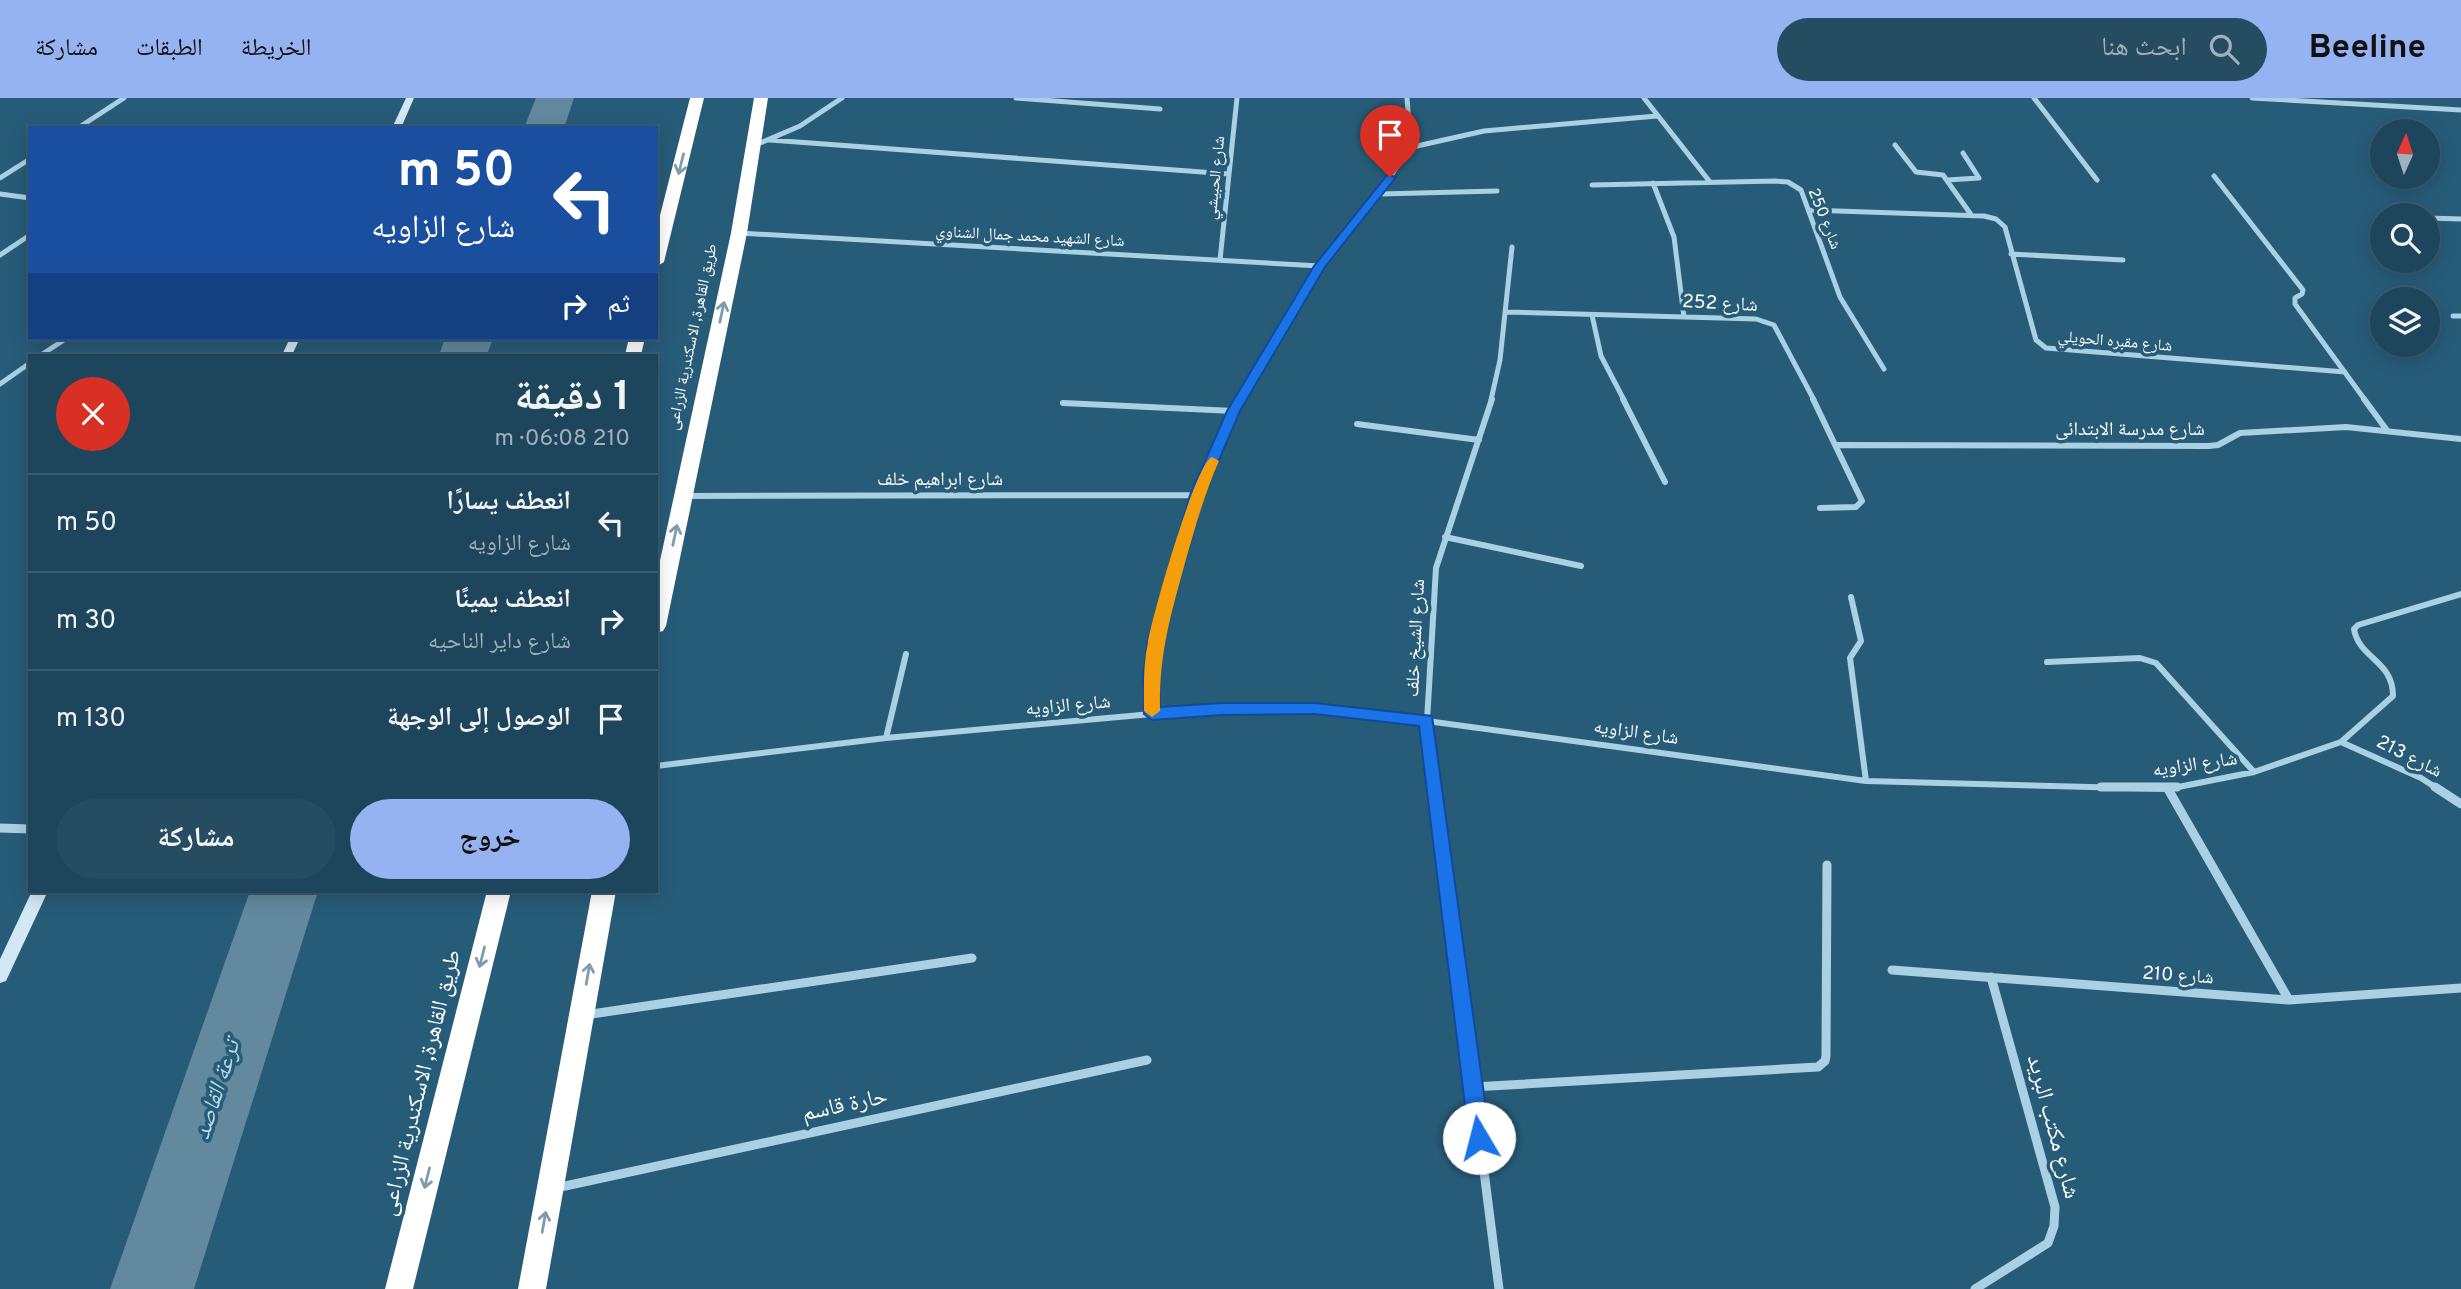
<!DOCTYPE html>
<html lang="ar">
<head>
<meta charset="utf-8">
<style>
	:root { --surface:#1d455b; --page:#254c61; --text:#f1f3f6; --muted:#a0b1bb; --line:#3b5d71; --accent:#95b2f1 }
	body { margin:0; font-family:Overpass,"Noto Naskh Arabic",sans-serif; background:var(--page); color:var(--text); direction:rtl; height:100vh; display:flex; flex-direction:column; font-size:26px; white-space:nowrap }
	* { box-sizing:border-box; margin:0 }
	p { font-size:23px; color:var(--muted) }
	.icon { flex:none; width:38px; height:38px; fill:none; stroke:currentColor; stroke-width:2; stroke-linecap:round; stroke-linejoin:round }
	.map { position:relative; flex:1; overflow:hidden; direction:ltr }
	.sheet { position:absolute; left:28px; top:256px; width:630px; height:539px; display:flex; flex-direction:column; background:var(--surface); border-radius:0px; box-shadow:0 4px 18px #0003,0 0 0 2px var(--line); direction:rtl }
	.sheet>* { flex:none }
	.guide { position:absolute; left:28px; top:28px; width:630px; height:214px; border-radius:0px; box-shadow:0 4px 18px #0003,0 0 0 2px var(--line); direction:rtl; background:#1a4fa0; color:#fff; overflow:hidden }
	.needle { width:46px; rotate:3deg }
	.buttons { position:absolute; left:2370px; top:21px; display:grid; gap:14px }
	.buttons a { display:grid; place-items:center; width:70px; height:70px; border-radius:50%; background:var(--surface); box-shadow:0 4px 18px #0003,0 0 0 2px var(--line); font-size:35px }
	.pin { position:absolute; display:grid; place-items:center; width:60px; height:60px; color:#fff; margin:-72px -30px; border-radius:50% 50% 50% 0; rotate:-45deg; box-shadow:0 0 7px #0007 }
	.pin .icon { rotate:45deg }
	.me { position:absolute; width:77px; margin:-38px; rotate:352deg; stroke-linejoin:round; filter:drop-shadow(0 0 5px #0008) }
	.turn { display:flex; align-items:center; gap:24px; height:147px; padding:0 28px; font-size:32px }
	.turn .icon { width:91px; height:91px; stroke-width:2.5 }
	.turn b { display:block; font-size:49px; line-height:60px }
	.then { display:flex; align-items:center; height:66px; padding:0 28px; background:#0003; gap:14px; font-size:26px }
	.round { display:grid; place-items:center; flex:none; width:74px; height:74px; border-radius:37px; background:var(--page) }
	.summary { display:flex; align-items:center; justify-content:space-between; height:119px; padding:0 28px }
	h1 { font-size:42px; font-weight:700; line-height:52px }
	.cta { display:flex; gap:14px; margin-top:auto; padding:14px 28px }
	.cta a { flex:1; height:80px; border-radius:42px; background:var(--accent); color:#111; font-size:28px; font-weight:700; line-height:80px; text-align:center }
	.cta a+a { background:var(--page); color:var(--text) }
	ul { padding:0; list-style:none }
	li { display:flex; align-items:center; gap:21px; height:98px; padding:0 28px; border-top:2px solid var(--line) }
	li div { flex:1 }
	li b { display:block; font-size:26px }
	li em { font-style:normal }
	header { display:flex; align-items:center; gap:42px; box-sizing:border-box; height:98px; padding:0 35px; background:var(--accent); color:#111 }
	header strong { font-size:33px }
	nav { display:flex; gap:38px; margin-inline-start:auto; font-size:24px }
	.search { width:490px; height:63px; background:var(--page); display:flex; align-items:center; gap:18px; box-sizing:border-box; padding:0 24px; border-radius:38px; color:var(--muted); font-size:26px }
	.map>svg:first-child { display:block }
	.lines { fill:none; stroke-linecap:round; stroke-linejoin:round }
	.canal { fill:#63899e; fill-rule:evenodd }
	.street-far2 { stroke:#aad0e3; stroke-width:5 }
	.street-far1 { stroke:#aad0e3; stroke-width:6 }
	.street { stroke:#aad0e3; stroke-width:9 }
	.secondary { fill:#d2e8f4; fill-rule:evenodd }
	.highway { fill:#fff; fill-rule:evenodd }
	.oneway { stroke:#7d9daf }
	.route { fill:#1a73e8; stroke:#114b97; stroke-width:2 }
	.slow { fill:#f59e0b }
	.labels { text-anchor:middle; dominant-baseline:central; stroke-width:7; stroke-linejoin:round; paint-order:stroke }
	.far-street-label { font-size:16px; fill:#fff; stroke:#275c79 }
	.street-label { font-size:19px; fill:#fff; stroke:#275c79 }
	.near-street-label { font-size:23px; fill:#fff; stroke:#275c79 }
	.near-water-label { font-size:24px; font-style:italic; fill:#b5d9eb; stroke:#275c79 }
</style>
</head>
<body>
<header>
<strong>Beeline</strong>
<div class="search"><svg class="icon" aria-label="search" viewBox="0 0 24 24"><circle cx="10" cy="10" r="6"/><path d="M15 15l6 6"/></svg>ابحث هنا</div>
<nav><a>الخريطة</a><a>الطبقات</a><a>مشاركة</a></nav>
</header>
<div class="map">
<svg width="2461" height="1191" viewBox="0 0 2461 1191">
	<rect width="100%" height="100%" fill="#275c79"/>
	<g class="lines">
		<path class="canal" d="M 536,0 L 574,0 L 564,30 L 524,30 Z
			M 445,240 L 493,240 L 487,257 L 439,257 Z
			M 250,793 L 318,793 L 194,1191 L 110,1191 Z"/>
		<path class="street-far2" d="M 1016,0 L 1160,11
			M 1644,0 L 1710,84
			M 2034,0 L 2097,82
			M 2252,0 L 2461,12
			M 78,30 L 124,0
			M 770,42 L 1229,76
			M 1895,47 L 1916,74 L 1943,77 L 1972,118
			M 753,48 L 800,28 L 842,0
			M 1408,50 L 1484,33 L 1657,18
			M 2214,78 L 2303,192 L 2302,196 L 2295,200 L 2295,206 L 2365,302
			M 0,80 L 30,61
			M 1947,82 L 1979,80 L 1963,55
			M 1653,85 L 1674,139 L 1684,219
			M 1592,87 L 1775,83 L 1788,84 L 1801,92 L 1840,199 L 1884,271
			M 0,96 L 30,100
			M 1380,96 L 1497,93
			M 1808,112 L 1984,118 L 1996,121 L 2005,129 L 2036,242 L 2046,250 L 2345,274
			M 2427,120 L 2461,121
			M 739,135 L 1320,168
			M 2011,156 L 2123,162
			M 0,157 L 30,137
			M 1220,162 L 1237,0
			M 1507,214 L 1756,221 L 1774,227 L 1814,302
			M 1592,217 L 1601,258 L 1624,302
			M 2453,218 L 2461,218
			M 41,257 L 67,240
			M 0,286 L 30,265
			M 1240,302 L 1320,168 L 1380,96 L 1408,50 L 1410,40 L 1407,0
			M 1491,302 L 1500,262 L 1512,149"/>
		<path class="street-far1" d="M 1623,301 L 1665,384
			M 1813,301 L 1862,403 L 1856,409 L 1820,410
			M 2364,301 L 2386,331
			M 1063,305 L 1234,313
			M 1357,326 L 1479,342
			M 1837,347 L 2209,348 L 2218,347 L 2240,335 L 2346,329 L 2461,341
			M 683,398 L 1197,397
			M 1445,439 L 1581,468
			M 1851,499 L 1861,543 L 1850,560 L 1866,683
			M 2047,564 L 2140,560 L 2156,565 L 2254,674
			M 1152,616 C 1150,557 1163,516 1179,459 C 1195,405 1212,350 1241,301
			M 886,640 L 906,556
			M 2341,644 L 2421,680 L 2438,691
			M 656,668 L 886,640 L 1152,616 L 1222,611 L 1315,611 L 1427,623 L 1866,683 L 2167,691
			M 1436,691 L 1427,623 L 1436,470 L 1492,301
			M 2168,691 L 2254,674 L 2341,644 L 2393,598 C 2393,562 2359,561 2354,531 L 2358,527 L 2461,496"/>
		<path class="street" d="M 1435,689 L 1499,1191
			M 2101,689 L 2177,689
			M 2435,689 L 2461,706
			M 2168,691 L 2289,902
			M 0,730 L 30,731
			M 1892,872 L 2289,902 L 2461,890
			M 585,917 L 972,860
			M 1473,989 L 1818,969 L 1825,963 L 1826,958 L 1827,767
			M 556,1090 L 1147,962
			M 1975,1191 L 2048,1145 L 2054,1128 L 2055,1109 L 1991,879"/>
		<path class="secondary" d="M 406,0 L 414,0 L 401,30 L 392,30 Z
			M 290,240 L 300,240 L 292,257 L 282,257 Z
			M 32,793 L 48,793 L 6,883 L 0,885 L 0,861 Z"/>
		<path class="highway" d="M 690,0 L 704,0 L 664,164 L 656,169 L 656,133 Z
			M 754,0 L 768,0 L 747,135 L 666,528 L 663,533 L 656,535 L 656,481 L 731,135 Z
			M 629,240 L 645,240 L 641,257 L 625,257 Z
			M 487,793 L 511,793 L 413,1191 L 385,1191 Z
			M 592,793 L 616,793 L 546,1191 L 518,1191 Z"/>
	</g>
	<defs><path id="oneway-shaft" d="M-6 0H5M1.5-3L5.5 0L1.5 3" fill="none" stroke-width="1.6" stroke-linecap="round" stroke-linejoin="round" transform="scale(1.75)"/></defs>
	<g class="oneway">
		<use href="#oneway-shaft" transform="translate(681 66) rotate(104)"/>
		<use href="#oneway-shaft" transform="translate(722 214) rotate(-78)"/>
		<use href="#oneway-shaft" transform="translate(675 437) rotate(-78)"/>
		<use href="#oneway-shaft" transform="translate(482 859) rotate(104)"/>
		<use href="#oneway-shaft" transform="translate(588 876) rotate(-80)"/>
		<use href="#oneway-shaft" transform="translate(427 1080) rotate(104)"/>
		<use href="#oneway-shaft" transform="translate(544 1124) rotate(-80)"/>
	</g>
	<path class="route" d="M 1387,77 L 1396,79 L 1325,169 L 1240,313 L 1204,397 L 1163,542 L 1159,578 L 1160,609 L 1222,605 L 1315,605 L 1432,618 L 1490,1040 L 1487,1046 L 1479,1049 L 1472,1046 L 1469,1040 L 1419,628 L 1315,616 L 1222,617 L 1152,622 L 1144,616 L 1143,578 L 1148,542 L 1190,397 L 1227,313 L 1314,168 Z"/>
	<path class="slow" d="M 1212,359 L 1219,363 C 1204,397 1195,430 1185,465 C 1170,520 1159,555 1160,613 L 1152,619 L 1144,613 C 1144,590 1143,567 1148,544 C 1152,519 1196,364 1212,359 Z"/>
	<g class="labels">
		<g class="far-street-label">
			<text transform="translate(1216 80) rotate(-84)">شارع الحبيشي</text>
			<text transform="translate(1824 121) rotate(68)">شارع 250</text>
			<text transform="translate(1030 139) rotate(3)">شارع الشهيد محمد جمال الشناوي</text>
			<text transform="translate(693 239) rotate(-78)">طريق القاهرة, الاسكندرية الزراعى</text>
			<text transform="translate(2115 244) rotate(5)">شارع مقبره الحويلي</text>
		</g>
		<g class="street-label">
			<text transform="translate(1720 206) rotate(3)">شارع 252</text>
			<text x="2130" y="332">شارع مدرسة الابتدائى</text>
			<text x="940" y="382">شارع ابراهيم خلف</text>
			<text transform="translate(1416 540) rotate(-87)">شارع الشيخ خلف</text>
			<text transform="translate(1068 608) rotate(-5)">شارع الزاويه</text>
			<text transform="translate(1636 635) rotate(8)">شارع الزاويه</text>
			<text transform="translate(2409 659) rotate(27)">شارع 213</text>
			<text transform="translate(2195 667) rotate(-8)">شارع الزاويه</text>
			<text transform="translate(2178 878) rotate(4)">شارع 210</text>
		</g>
		<g class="near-street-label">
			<text transform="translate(422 985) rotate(-76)">طريق القاهرة, الاسكندرية الزراعى</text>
			<text transform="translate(845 1008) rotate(-12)">حارة قاسم</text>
			<text transform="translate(2052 1029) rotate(75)">شارع مكتب البريد</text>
		</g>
		<g class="near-water-label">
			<text transform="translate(218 992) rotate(-72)">ترعة القاصد</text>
		</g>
	</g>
</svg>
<div class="buttons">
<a><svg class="needle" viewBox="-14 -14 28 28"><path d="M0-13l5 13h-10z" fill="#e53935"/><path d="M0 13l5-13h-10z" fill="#a0b1bb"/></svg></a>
<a><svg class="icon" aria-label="search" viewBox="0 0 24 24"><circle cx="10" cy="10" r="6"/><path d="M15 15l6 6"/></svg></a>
<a><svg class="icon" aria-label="layers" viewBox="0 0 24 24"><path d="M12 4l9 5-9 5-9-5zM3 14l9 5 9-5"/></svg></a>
</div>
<div class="pin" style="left:1390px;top:79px;background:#d93025"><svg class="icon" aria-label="arrive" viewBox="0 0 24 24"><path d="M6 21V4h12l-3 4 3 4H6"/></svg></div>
<svg class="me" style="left:1479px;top:1040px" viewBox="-20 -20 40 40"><circle r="19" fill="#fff"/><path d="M0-13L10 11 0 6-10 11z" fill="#1a73e8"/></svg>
<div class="guide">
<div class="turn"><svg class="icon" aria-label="left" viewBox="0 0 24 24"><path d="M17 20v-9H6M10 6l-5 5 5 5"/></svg><div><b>50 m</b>شارع الزاويه</div></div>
<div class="then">ثم<svg class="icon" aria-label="right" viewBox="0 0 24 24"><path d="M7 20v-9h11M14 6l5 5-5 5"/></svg></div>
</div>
<section class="sheet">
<div class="summary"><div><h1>1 دقيقة</h1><p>210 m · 06:08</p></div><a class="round" style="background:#d93025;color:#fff"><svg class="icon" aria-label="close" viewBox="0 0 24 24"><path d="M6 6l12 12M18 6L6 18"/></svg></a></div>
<ul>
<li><svg class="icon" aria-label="left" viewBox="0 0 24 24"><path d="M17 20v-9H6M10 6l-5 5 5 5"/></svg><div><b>انعطف يسارًا</b><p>شارع الزاويه</p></div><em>50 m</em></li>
<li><svg class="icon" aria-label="right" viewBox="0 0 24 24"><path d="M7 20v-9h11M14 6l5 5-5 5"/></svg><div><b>انعطف يمينًا</b><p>شارع داير الناحيه</p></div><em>30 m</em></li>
<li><svg class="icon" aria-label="arrive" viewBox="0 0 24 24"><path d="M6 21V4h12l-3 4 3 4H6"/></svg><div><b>الوصول إلى الوجهة</b></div><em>130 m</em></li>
</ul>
<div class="cta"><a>خروج</a><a>مشاركة</a></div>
</section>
</div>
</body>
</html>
